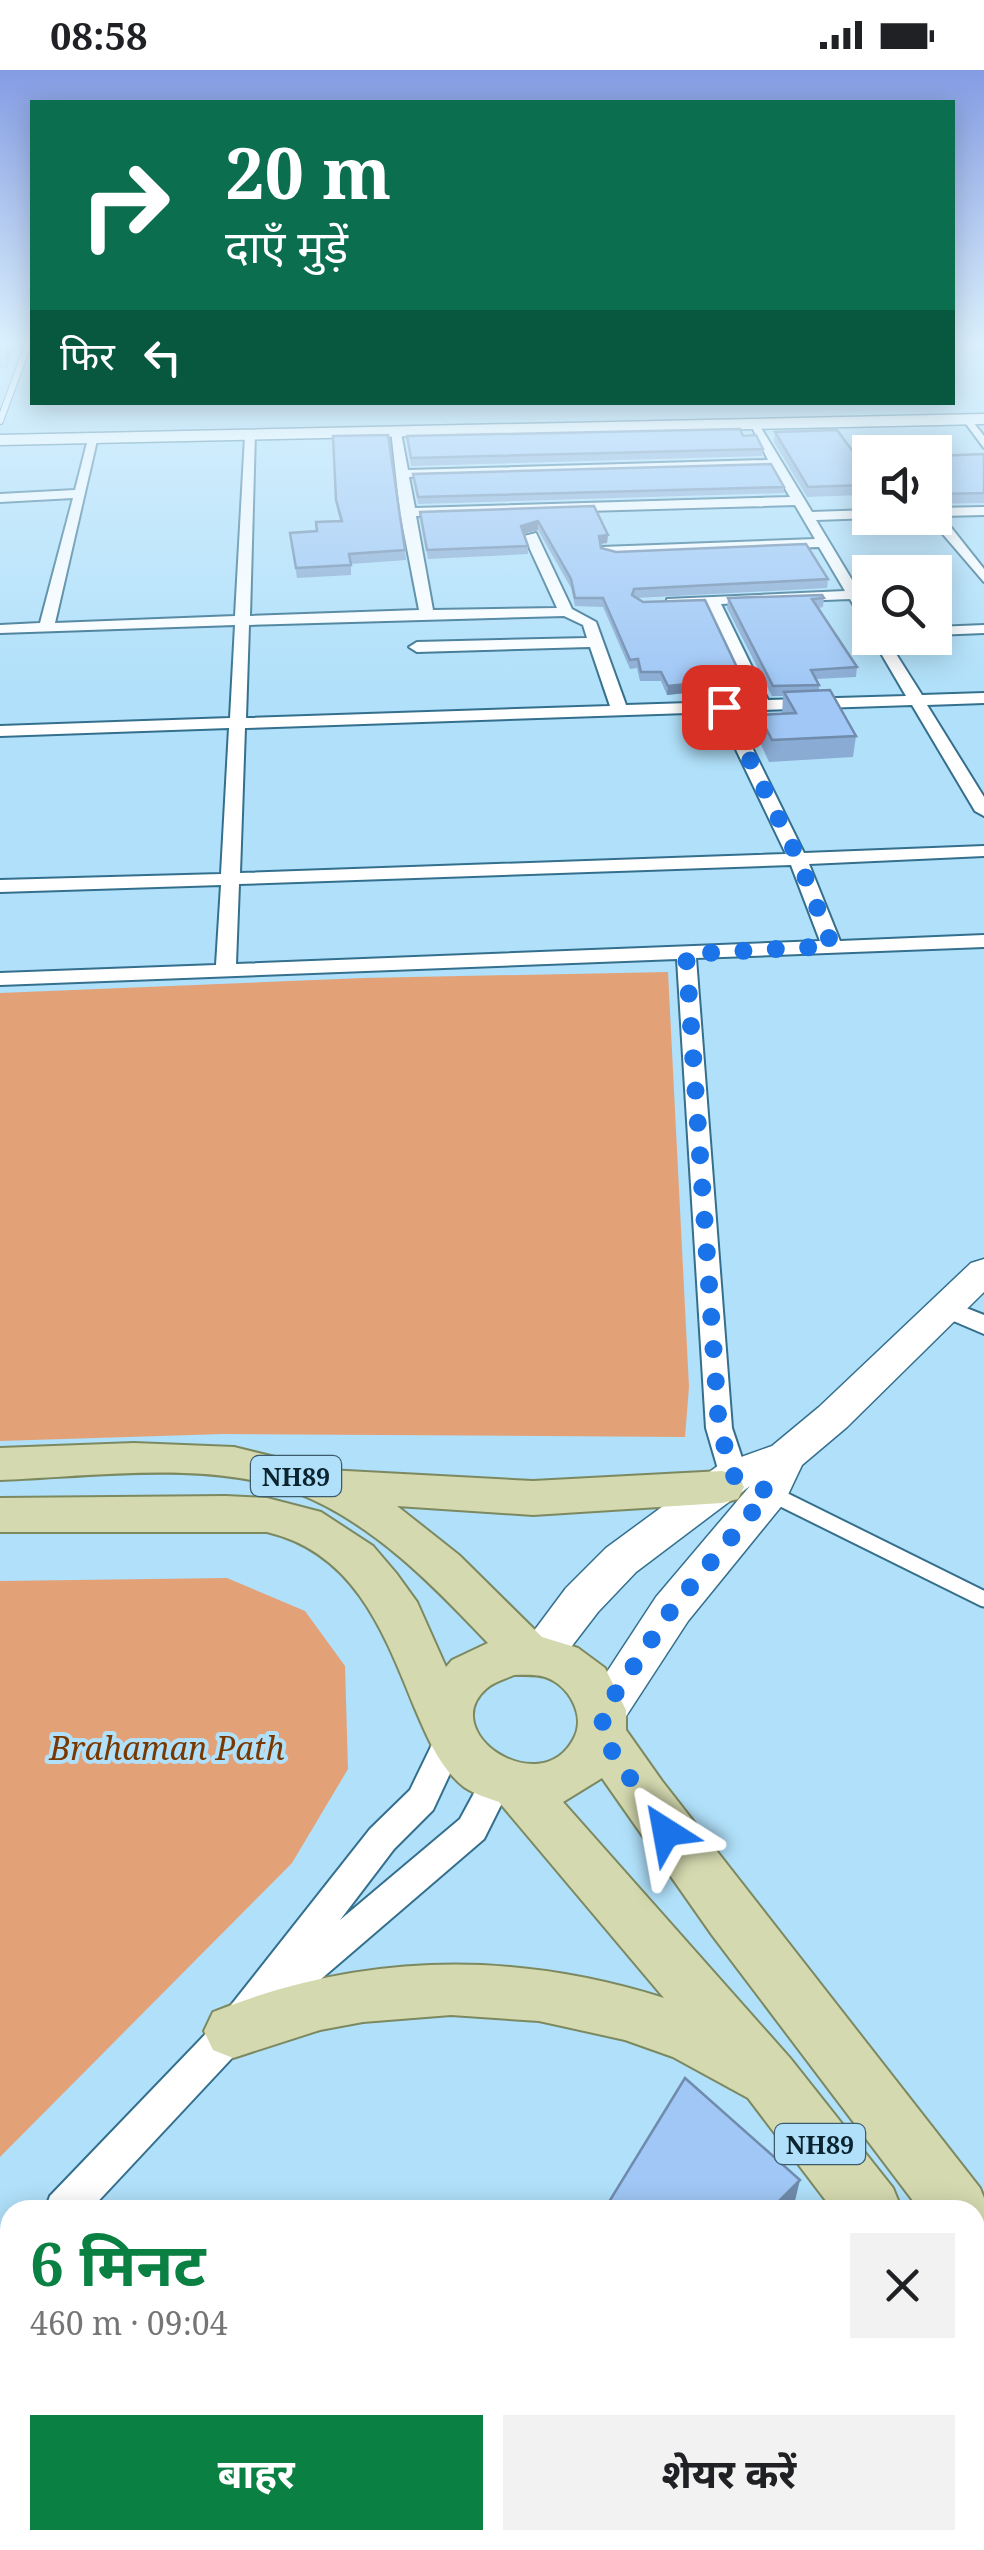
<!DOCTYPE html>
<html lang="hi">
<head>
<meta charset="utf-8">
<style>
	:root { --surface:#fff; --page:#f2f2f2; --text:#202124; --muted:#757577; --accent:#0b8043 }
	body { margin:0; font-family:"Noto Serif","Noto Sans Devanagari",serif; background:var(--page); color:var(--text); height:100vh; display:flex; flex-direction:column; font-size:38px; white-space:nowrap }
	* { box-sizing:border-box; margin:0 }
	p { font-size:32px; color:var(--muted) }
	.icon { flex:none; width:55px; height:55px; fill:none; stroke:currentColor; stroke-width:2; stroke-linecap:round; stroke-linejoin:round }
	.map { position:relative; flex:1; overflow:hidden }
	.panel { position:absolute; left:0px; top:2130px; width:985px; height:350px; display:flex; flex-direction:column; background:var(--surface); border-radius:30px 30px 0 0; box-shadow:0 5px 25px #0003 }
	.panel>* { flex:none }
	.top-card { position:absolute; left:30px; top:30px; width:925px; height:305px; border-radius:0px; box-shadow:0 5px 25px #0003; background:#0b6e4f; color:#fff; overflow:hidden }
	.tools { position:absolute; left:852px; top:365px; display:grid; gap:20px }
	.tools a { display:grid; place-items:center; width:100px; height:100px; border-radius:0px; background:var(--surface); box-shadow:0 5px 25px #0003; font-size:50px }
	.pin { position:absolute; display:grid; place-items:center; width:85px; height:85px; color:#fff; margin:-42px; border-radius:20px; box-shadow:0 5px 15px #0006 }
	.me { position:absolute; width:110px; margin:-55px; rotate:326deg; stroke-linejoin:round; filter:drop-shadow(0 0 8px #0008) }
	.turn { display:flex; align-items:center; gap:35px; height:210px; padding:0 30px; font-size:45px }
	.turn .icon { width:130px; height:130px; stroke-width:2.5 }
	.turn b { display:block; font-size:70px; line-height:85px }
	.then { display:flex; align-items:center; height:95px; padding:0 30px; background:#0003; gap:20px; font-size:38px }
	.round { display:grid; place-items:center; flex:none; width:105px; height:105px; border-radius:0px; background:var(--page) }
	.overview { display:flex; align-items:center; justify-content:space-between; height:170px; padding:0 30px }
	h1 { font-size:60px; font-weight:700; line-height:75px; color:var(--accent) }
	.action { display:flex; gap:20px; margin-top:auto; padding:20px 30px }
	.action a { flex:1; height:115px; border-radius:0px; background:var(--accent); color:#fff; font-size:40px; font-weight:700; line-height:115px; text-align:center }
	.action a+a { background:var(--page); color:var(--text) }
	.status { display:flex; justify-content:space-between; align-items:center; height:70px; padding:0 50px; background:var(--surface); direction:ltr }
	.status svg { height:28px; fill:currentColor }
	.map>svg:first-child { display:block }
	.green { fill:#e3a178 }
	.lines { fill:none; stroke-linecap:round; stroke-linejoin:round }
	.lane-far2-casing { stroke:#346f8d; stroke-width:8 }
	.lane-far1-casing { stroke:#346f8d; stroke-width:19 }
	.lane-casing { stroke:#346f8d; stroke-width:22 }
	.street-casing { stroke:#346f8d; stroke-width:4 }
	.secondary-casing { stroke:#346f8d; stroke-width:3 }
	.primary-casing { stroke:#7c8960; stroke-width:4 }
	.lane-far2 { stroke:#fff; stroke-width:6 }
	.lane-far1 { stroke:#fff; stroke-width:15 }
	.lane { stroke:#fff; stroke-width:19 }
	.street { fill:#fff; fill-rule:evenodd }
	.secondary { fill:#fff; fill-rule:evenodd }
	.primary { fill:#d5d9af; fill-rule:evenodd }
	.wall { fill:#8aabd3 }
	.shaded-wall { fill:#708bac }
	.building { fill:#a0c7f5; stroke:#708bac; stroke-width:2.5 }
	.route { stroke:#1a73e8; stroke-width:18; stroke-dasharray:0 32.4 }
	.labels { text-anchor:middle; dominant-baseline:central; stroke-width:8; stroke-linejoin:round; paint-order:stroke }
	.shield { fill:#b0e0fa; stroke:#3c5c6d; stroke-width:2.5 }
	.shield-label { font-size:25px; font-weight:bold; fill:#0b2430 }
	.near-park-label { font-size:32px; font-style:italic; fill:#783800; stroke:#b0e0fa }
</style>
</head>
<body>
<div class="status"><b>08:58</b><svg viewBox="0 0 49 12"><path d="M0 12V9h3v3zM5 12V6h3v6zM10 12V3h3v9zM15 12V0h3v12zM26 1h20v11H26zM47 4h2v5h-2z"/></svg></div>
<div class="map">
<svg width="984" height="2480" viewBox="0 0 984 2480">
	<rect width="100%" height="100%" fill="#b0e0fa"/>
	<path class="green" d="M 668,902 L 689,1317 L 685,1367 L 223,1364 L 0,1371 L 0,923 L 363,908 Z
		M 227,1508 L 305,1541 L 345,1596 L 348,1699 L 292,1793 L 0,2087 L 0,1511 Z"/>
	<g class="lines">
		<g class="lane-far2-casing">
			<path id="lane-far2" d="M 0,351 L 28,275"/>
		</g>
		<g class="lane-far1-casing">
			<path id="lane-far1" d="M 772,1424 L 984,1529"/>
		</g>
		<g class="lane-casing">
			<path id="lane" d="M 274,2470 L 284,2480"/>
		</g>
		<g class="street-casing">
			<path id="street" d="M 961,347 L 969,347 L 984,366 L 984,378 Z
				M 750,353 L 758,353 L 812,442 L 870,440 L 872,448 L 816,450 L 870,540 L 870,556 L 865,555 L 850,529 L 721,534 L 768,630 L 906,626 L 872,568 L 886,568 L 922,625 L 984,623 L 984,633 L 927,635 L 984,727 L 984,746 L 975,741 L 912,635 L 734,641 L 804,783 L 984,776 L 984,786 L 809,794 L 840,871 L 984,865 L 984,877 L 696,888 L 732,1358 L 748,1406 L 744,1413 L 724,1413 L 720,1406 L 706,1358 L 677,889 L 0,915 L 0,903 L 216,895 L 221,815 L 0,822 L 0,810 L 221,804 L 229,658 L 0,666 L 0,656 L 230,648 L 235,555 L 0,563 L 0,555 L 40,553 L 73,428 L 0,432 L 0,424 L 75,420 L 88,369 L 98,366 L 55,553 L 235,546 L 245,366 L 255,363 L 250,546 L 419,540 L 400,442 L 391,360 L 401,363 L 408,400 L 768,390 ZM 772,397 L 790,427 L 415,438 L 409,407 ZM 795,435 L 815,469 L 601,477 L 601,483 L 606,484 L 819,477 L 845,521 L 667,529 L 667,535 L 672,536 L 707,535 L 752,631 L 626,635 L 596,552 L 572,539 L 536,463 L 524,466 L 557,538 L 433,540 L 416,446 ZM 564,546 L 583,555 L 587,568 L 417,572 L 409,577 L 417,582 L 590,577 L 610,636 L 246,648 L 249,555 ZM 718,642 L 786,784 L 240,803 L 245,658 ZM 791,795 L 820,871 L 236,894 L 239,814 Z
				M 984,437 L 984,445 L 942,446 L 984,499 L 984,512 L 929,448 L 935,448 L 935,438 Z
				M 984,555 L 984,563 L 935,565 L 935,557 Z
				M 946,1230 L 984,1245 L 984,1264 L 937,1244 L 934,1238 L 937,1232 Z
				M 450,1656 L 461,1660 L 466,1669 L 433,1740 L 394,1779 L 340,1850 L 460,1749 L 486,1701 L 497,1697 L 508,1701 L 513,1711 L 484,1769 L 285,1940 L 269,1943 L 246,1973 L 90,2140 L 45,2140 L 50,2126 L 220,1949 L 370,1759 L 410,1720 L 439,1660 Z
				M 10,2177 L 10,2223 L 0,2227 L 0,2181 Z"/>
		</g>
		<g class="secondary-casing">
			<path id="secondary" d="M 984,344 L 984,354 L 0,375 L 0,365 Z
				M 984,1189 L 984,1222 L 847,1357 L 802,1395 L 784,1433 L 688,1551 L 619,1657 L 603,1662 L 587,1657 L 580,1643 L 656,1527 L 750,1416 L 636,1502 L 598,1542 L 555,1598 L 539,1603 L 523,1598 L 516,1585 L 566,1518 L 606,1478 L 719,1395 L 772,1376 L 819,1337 L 971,1193 Z"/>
		</g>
		<g class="primary-casing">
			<path id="primary" d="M 134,1373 L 234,1377 L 328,1400 L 533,1411 L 722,1401 L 738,1405 L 744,1417 L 738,1429 L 722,1433 L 533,1445 L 397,1436 L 459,1485 L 542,1567 L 578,1578 L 605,1598 L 626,1640 L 626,1660 L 662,1711 L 980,2118 L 984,2128 L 984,2205 L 975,2201 L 975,2140 L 920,2140 L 712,1865 L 602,1708 L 563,1732 L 790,1988 L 893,2118 L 902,2140 L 833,2140 L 748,2028 L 673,1987 L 625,1970 L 539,1951 L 451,1945 L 363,1952 L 320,1960 L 233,1988 L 213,1980 L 204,1961 L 213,1942 C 361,1883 512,1880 664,1928 L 499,1732 C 488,1728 474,1724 464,1717 C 440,1698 428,1669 416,1641 C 385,1565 356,1483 267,1462 L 0,1462 L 0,1428 L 226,1426 L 267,1428 L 321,1442 L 373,1476 L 396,1503 L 417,1532 L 446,1597 L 452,1590 L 488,1573 C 432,1514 373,1453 297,1423 C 211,1389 90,1407 0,1410 L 0,1378 ZM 514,1605 C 523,1605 535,1604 545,1607 C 569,1615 587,1646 573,1670 C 539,1731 437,1662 486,1619 C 493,1612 505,1609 514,1605 Z
				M 975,2254 L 984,2258 L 984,2334 L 975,2330 Z"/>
		</g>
		<use href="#lane-far2" class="lane-far2"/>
		<use href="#lane-far1" class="lane-far1"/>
		<use href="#lane" class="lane"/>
		<use href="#street" class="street"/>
		<use href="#secondary" class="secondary"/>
		<use href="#primary" class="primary"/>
	</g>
	<path class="wall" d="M 0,275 L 16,275 L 7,298 L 0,298 Z
		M 775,362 L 857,387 L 870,388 L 870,437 L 861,437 L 860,425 L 807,427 L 774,372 Z
		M 333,366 L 405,480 L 406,490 L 351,494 L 351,505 L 297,508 L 290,463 L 317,461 L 340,451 L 337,440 Z
		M 407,366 L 743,366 L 763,379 L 762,386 L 411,396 Z
		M 984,384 L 984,433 L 935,434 L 935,386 Z
		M 413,404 L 784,417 L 784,423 L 418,434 Z
		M 594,436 L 608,465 L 607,473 L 600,474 L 601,478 L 616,482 L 828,509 L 827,518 L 636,528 L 741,617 L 667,625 L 661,611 L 640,611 L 637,598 L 630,599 L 603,537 L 575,536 L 571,518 L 538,460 L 524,464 L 528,476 L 528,484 L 428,489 L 420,442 Z
		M 728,528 L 824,528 L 823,537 L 818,538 L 857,597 L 856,607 L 816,609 L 819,615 L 819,621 L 856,666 L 853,687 L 769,692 L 757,666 L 759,645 L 782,644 L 783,626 L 772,626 L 727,538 Z
		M 898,2470 L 967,2470 L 961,2480 L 910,2480 Z"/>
	<path class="shaded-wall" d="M 7,275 L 16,275 L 7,298 L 5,282 Z
		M 538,451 L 538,460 L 521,464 L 521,456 Z
		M 608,465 L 607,473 L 598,474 L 599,466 Z
		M 742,608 L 741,617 L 667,625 L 668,616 Z
		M 800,2110 L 793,2139 L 778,2140 L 780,2130 Z"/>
	<path class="building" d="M 0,275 L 7,275 L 5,282 L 0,282 Z
		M 740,359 L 743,366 L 756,365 L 763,379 L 411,388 L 407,366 Z
		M 837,360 L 857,387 L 870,388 L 870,426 L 862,426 L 862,415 L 808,417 L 775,362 Z
		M 388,365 L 405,480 L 349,484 L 351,495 L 296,498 L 290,463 L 317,461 L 316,452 L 342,451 L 336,430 L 333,366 Z
		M 984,384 L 984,423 L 937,424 L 935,426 L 935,386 Z
		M 771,394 L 784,417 L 418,427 L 413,404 Z
		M 594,436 L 608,465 L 599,466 L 601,478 L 616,482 L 806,474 L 828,509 L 634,519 L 632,525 L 643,532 L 705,530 L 742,608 L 668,616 L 661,602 L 641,602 L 638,589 L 630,590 L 603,528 L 575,528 L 571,509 L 538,451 L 521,456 L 528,476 L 427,480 L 420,442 Z
		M 822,525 L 824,528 L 812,529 L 857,597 L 811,600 L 819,615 L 773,616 L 728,528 Z
		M 830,620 L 856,666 L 772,670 L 759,645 L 796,643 L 784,622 Z
		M 685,2008 L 800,2110 L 780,2130 L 786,2140 L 604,2140 Z
		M 975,2408 L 984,2415 L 984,2441 L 975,2456 Z
		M 937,2470 L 966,2470 L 960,2480 L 948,2480 Z"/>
	<linearGradient id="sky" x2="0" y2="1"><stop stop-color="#849ce3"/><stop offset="0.44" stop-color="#dbf1fd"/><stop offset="1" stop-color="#dbf1fd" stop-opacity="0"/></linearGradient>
	<rect width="984" height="622" fill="url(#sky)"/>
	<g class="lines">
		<path class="route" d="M 666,1762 L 602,1666 L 603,1642 L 672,1539 L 769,1422 L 734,1406 L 719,1358 L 686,884 L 832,876 L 798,788 L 724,637"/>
	</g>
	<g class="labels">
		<g class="shield">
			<rect x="251" y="1386" width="90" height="40" rx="8"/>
			<rect x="775" y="2054" width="90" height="40" rx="8"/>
		</g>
		<g class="shield-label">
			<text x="296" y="1406">NH89</text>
			<text x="820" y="2074">NH89</text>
		</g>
		<g class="near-park-label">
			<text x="167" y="1677">Brahaman Path</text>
		</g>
	</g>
</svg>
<div class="tools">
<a><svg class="icon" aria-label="sound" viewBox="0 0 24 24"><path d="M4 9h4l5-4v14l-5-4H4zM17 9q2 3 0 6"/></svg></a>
<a><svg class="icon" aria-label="search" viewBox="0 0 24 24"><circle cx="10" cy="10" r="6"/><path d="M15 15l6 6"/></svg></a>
</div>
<div class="pin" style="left:724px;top:637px;background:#d93025"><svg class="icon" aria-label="arrive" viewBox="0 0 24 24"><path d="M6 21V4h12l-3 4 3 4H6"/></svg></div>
<svg class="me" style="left:666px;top:1762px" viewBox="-20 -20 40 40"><path d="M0-17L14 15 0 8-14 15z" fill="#1a73e8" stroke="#fff" stroke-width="4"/></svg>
<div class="top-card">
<div class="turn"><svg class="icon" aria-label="right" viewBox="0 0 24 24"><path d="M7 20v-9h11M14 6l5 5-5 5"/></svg><div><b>20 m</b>दाएँ मुड़ें</div></div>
<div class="then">फिर<svg class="icon" aria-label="left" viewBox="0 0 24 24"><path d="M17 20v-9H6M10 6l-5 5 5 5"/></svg></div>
</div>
<section class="panel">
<div class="overview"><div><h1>6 मिनट</h1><p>460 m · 09:04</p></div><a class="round"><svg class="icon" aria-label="close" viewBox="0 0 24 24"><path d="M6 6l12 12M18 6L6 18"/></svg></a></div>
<div class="action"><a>बाहर</a><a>शेयर करें</a></div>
</section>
</div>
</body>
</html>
